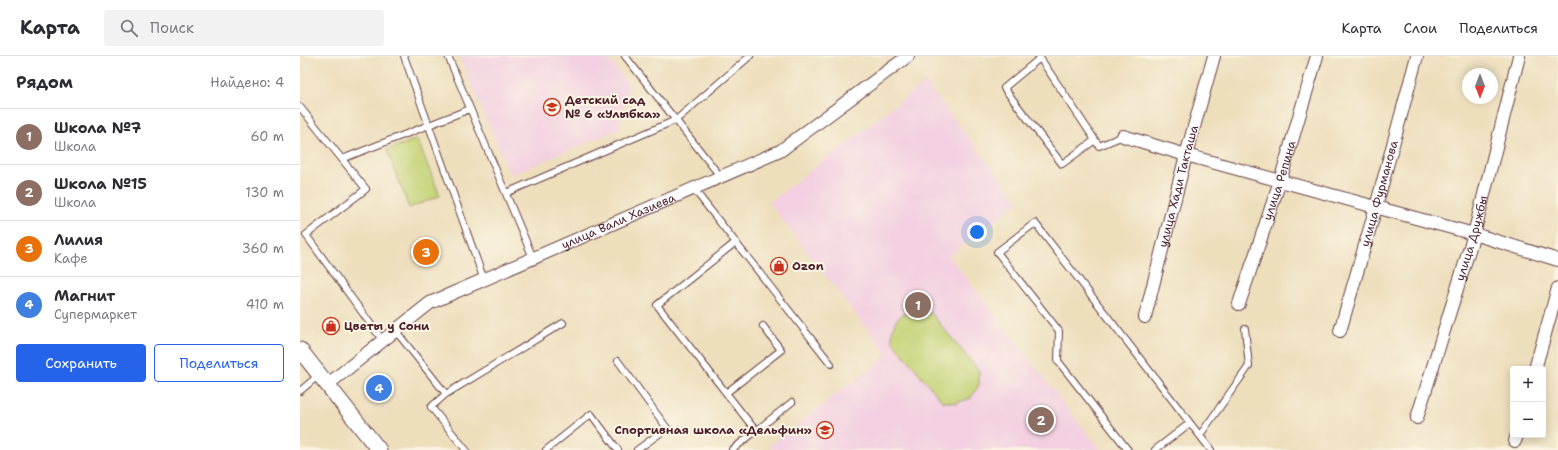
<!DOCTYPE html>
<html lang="ru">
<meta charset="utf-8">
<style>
:root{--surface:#fff;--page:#f2f2f3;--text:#2b2b33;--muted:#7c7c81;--line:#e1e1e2;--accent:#2563eb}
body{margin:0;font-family:"Shantell Sans",sans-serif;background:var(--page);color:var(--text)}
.controls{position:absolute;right:12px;bottom:12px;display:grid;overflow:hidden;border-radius:4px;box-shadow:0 2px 10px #0003}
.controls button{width:36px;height:36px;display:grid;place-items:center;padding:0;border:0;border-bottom:1px solid var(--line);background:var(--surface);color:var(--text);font:20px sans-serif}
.compass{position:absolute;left:1162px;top:12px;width:36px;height:36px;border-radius:50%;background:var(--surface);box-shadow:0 2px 10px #0003;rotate:180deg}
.you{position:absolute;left:677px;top:176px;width:14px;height:14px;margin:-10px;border:3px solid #fff;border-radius:50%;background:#1a73e8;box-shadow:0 0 0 6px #1a73e833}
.badge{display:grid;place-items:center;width:26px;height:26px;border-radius:50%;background:var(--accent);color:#fff;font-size:13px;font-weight:700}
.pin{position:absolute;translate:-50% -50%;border:2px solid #fff;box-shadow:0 1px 4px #0006}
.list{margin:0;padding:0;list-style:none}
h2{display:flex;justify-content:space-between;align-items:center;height:52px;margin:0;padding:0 16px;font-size:17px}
h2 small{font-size:13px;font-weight:400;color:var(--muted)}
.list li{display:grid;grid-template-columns:26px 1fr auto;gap:12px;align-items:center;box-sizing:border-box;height:56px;padding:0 16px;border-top:1px solid var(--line)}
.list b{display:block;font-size:15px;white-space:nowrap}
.list p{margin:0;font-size:13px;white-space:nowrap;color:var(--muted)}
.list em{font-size:13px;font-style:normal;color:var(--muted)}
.actions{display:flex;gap:8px;padding:12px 16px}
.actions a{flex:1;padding:9px 0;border:1px solid var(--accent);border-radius:4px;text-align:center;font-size:14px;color:var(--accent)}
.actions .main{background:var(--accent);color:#fff}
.icon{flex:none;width:22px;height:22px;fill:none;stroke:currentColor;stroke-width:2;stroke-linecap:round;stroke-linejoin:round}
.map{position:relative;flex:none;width:1258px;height:394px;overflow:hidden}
header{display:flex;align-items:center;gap:24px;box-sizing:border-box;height:56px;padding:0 20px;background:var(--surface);border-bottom:1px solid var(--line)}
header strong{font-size:19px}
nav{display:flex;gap:22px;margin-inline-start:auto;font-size:14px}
.search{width:280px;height:36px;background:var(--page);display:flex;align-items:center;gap:10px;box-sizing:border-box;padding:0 14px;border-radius:4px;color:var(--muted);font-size:15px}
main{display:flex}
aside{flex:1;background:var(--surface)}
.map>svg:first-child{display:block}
.built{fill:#f2cfe1}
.green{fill:#c3d173;stroke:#86784f}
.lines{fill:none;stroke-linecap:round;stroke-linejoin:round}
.service-casing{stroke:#623c41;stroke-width:8}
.minor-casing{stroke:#623c41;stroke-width:14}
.tertiary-casing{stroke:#623c41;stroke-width:17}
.service{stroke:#fff;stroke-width:6}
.minor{stroke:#fff;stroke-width:12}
.tertiary{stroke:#fff;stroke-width:15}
.labels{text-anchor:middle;stroke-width:4;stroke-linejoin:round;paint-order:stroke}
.poi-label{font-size:12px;font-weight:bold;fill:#4a1f2b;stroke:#fcf5e5;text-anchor:start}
.street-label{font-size:12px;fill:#4a1f2b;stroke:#fcf5e5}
</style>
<header>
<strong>Карта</strong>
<div class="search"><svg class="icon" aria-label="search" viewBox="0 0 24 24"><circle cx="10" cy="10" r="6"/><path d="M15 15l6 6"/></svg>Поиск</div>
<nav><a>Карта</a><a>Слои</a><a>Поделиться</a></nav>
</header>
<main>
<aside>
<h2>Рядом<small>Найдено: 4</small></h2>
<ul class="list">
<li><span class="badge" style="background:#8d6e63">1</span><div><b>Школа №7</b><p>Школа</p></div><em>60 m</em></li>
<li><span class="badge" style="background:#8d6e63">2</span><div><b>Школа №15</b><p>Школа</p></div><em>130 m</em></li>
<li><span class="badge" style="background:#e8710a">3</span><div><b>Лилия</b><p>Кафе</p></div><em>360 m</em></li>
<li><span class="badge" style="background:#3f7fe0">4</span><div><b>Магнит</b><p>Супермаркет</p></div><em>410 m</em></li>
</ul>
<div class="actions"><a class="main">Сохранить</a><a>Поделиться</a></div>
</aside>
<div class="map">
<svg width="1258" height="394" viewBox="0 0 1258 394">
<rect width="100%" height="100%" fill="#fcf5e5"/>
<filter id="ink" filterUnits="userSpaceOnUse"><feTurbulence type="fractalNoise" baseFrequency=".025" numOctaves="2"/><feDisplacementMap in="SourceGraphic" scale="8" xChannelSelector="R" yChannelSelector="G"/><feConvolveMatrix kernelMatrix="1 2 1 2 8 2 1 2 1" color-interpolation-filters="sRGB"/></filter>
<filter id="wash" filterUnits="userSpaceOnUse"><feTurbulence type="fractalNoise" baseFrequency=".012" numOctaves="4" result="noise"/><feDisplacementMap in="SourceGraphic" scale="16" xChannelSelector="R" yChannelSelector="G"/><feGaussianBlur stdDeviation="0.9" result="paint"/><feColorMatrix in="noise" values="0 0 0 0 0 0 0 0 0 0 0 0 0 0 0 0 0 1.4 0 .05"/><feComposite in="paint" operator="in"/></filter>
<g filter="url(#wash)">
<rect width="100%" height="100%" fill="#eddebc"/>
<!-- built -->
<path class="built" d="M159,0H306L329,29L319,73L210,119Z
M625,26L719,146L649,200L800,394H473L469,390L587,299L469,147Z"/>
<!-- green -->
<path class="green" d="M117,83L140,140L109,152L87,94Z
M616,253H623L630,256L679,315V329L671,342L656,347L642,345L593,286C589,269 599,256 616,253Z"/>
</g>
<g filter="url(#ink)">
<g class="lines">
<!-- service casing -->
<g class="service-casing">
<path id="service" d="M104,0L184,224
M148,0L233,202
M325,0L420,120
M0,51L66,133L6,179L83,285
M795,84L762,108L704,32L740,2L795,84L799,90L823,80
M42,103L170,53
M393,132L531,308
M206,137L376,64L450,0
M95,274L146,338L131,351L166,394
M318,305L367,372L337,394
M0,335L19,319
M426,337L481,294L463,270
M146,338L263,267
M456,375L492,346
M900,379L949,310L945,273
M246,394L291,358L318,394
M432,394L456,375L357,249L436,186
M828,394L758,305L759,275L697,196L735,167L911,394
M855,394L890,367"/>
</g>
<!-- minor casing -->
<g class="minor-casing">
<g id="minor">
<path d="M823,80L886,99L1174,178L1258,204"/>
<path id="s1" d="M939,248L980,125L1017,0"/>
<path id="s2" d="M845,261L886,99L914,0"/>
<path id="s3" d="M1040,275L1076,151L1117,0"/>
<path d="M1235,313L1258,232"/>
<path id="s4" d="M27,329L130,247L480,95L608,0"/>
<path id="s5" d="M1117,362L1174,178L1219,0"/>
<path d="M1215,385L1217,379"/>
</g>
</g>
<!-- tertiary casing -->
<g class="tertiary-casing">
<path id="tertiary" d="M0,294L79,394"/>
</g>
<!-- service -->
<use href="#service" class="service"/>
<!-- minor -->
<use href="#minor" class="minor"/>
<!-- tertiary -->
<use href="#tertiary" class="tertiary"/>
</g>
</g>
<!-- icons -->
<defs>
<g id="school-ring" transform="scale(0.9)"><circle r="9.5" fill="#fcf5e5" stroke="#c8321e" stroke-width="1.5"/><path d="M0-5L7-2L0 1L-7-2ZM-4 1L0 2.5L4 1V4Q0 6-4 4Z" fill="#c8321e"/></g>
<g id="shop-ring" transform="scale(0.9)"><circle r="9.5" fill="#fcf5e5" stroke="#c8321e" stroke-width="1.5"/><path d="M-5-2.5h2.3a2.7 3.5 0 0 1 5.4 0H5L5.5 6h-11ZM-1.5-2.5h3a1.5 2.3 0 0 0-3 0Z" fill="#c8321e"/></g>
</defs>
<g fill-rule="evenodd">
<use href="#school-ring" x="252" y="51"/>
<use href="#shop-ring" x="479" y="210"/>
<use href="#shop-ring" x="31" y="270"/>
<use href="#school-ring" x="525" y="374"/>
</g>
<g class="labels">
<!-- poi labels -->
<g class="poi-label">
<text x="265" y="48">Детский сад<tspan x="265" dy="14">№ 6 «Улыбка»</tspan></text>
<text x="492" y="214">Ozon</text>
<text x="44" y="274">Цветы у Сони</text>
<text x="512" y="378" text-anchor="end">Спортивная школа «Дельфин»</text>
</g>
<!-- street labels -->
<g class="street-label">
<text dy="4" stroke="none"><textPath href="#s1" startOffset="130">улица Репина</textPath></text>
<text dy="4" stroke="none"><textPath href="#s2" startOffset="135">улица Хади Такташа</textPath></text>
<text dy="4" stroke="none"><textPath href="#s3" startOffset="143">улица Фурманова</textPath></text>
<text dy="4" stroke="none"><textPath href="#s4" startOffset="337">улица Вали Хазиева</textPath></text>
<text dy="4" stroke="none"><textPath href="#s5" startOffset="188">улица Дружбы</textPath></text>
</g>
</g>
</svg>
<div class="controls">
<button>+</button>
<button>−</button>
</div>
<svg class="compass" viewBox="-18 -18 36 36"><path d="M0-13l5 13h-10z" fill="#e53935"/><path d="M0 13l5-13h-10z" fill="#7c7c81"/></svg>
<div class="you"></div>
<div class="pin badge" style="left:618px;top:249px;background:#8d6e63">1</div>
<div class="pin badge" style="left:741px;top:364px;background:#8d6e63">2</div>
<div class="pin badge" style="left:126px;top:196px;background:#e8710a">3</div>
<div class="pin badge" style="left:79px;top:332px;background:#3f7fe0">4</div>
</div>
</main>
